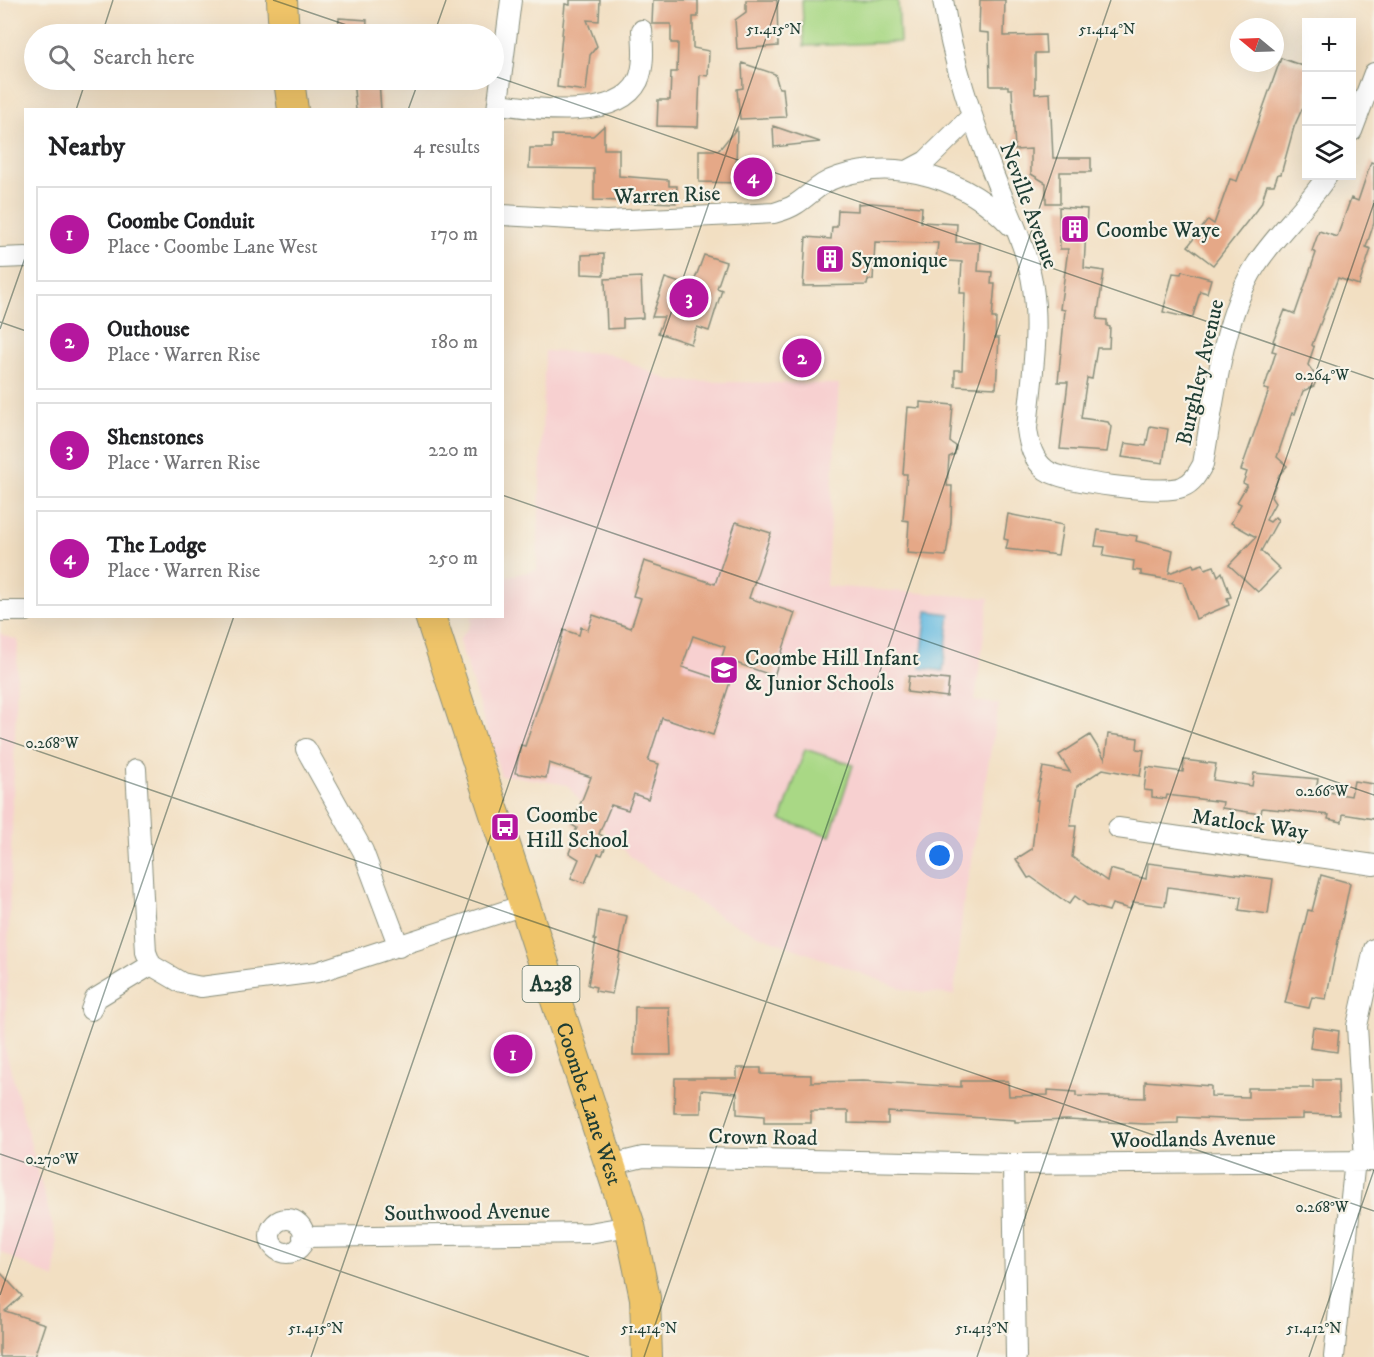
<!DOCTYPE html>
<meta charset="utf-8">
<style>
:root{--surface:#fff;--page:#f6f6f6;--text:#202124;--muted:#757577;--line:#e0e0e0;--accent:#b5179e}
body{margin:0;font-family:"IM FELL DW Pica",serif;background:var(--page);color:var(--text)}
.controls{position:absolute;right:18px;top:18px;display:grid;overflow:hidden;border-radius:0px;box-shadow:0 6px 24px #0002}
.controls button{width:54px;height:54px;display:grid;place-items:center;padding:0;border:0;border-bottom:2px solid var(--line);background:var(--surface);color:var(--text);font:30px sans-serif}
.compass{position:absolute;left:1230px;top:18px;width:54px;height:54px;border-radius:50%;background:var(--surface);box-shadow:0 6px 24px #0002;rotate:289deg}
.you{position:absolute;left:940px;top:856px;width:21px;height:21px;margin:-15px;border:4px solid #fff;border-radius:50%;background:#1a73e8;box-shadow:0 0 0 9px #1a73e833}
.badge{display:grid;place-items:center;width:39px;height:39px;border-radius:50%;background:var(--accent);color:#fff;font-size:20px;font-weight:700}
.pin{position:absolute;translate:-50% -50%;border:3px solid #fff;box-shadow:0 2px 6px #0006}
.list{margin:0;padding:0;list-style:none}
h2{display:flex;justify-content:space-between;align-items:center;height:78px;margin:0;padding:0 24px;font-size:26px}
h2 small{font-size:20px;font-weight:400;color:var(--muted)}
.list li{display:grid;grid-template-columns:39px 1fr auto;gap:18px;align-items:center;box-sizing:border-box;height:96px;margin:0 12px 12px;padding:0 12px;border:2px solid var(--line);border-radius:0px}
.list b{display:block;font-size:22px;white-space:nowrap}
.list p{margin:0;font-size:20px;white-space:nowrap;color:var(--muted)}
.list em{font-size:20px;font-style:normal;color:var(--muted)}
.icon{flex:none;width:33px;height:33px;fill:none;stroke:currentColor;stroke-width:2;stroke-linecap:round;stroke-linejoin:round}
.map{position:relative;flex:none;width:1374px;height:1357px;overflow:hidden}
.search{position:absolute;background:var(--surface);box-shadow:0 6px 24px #0002;left:24px;top:24px;width:480px;height:66px;display:flex;align-items:center;gap:15px;box-sizing:border-box;padding:0 21px;border-radius:33px;color:var(--muted);font-size:22px}
.panel{position:absolute;background:var(--surface);box-shadow:0 6px 24px #0002;left:24px;top:108px;width:480px;height:510px;border-radius:0px}
.map>svg:first-child{display:block}
.built{fill:#f7d0d0}
.green{fill:#a9d885;stroke:#648a5c;stroke-width:1.5}
.water{fill:#64b9e0;stroke:#427b8a;stroke-width:1.5}
.building{fill:#e5a887;fill-rule:evenodd}
.lines{fill:none;stroke-linecap:round;stroke-linejoin:round}
.minor-casing{stroke:#888e7b;stroke-width:22}
.primary-casing{stroke:#888e7b;stroke-width:32}
.minor{stroke:#fff;stroke-width:20}
.primary{stroke:#efc469;stroke-width:30}
.ticks{fill:none;stroke:#1f3d34;stroke-width:1.5;stroke-opacity:0.45}
.labels{text-anchor:middle;stroke-width:4.5;stroke-linejoin:round;paint-order:stroke}
.shield{fill:#f7f3e8;stroke:#60746a;stroke-width:1.5}
.shield-label{font-size:21px;font-weight:bold;fill:#1f3d34}
.street-label{font-size:22px;fill:#1f3d34;stroke:#f7f3e8}
.poi-label{font-size:22px;fill:#1f3d34;stroke:#f7f3e8;text-anchor:start}
.ticks-label{font-size:15px;text-anchor:middle;fill:#1f3d34;stroke:#f7f3e8;stroke-width:4.5;stroke-linejoin:round;paint-order:stroke}
</style>
<div class="map">
<svg width="1374" height="1357" viewBox="0 0 1374 1357">
<rect width="100%" height="100%" fill="#f7f3e8"/>
<filter id="ink" filterUnits="userSpaceOnUse"><feTurbulence type="fractalNoise" baseFrequency=".0167" numOctaves="2"/><feDisplacementMap in="SourceGraphic" scale="12" xChannelSelector="R" yChannelSelector="G"/><feConvolveMatrix kernelMatrix="1 2 1 2 8 2 1 2 1" color-interpolation-filters="sRGB"/></filter>
<filter id="wash" filterUnits="userSpaceOnUse"><feTurbulence type="fractalNoise" baseFrequency=".008" numOctaves="4" result="noise"/><feDisplacementMap in="SourceGraphic" scale="24" xChannelSelector="R" yChannelSelector="G"/><feGaussianBlur stdDeviation="1.35" result="paint"/><feColorMatrix in="noise" values="0 0 0 0 0 0 0 0 0 0 0 0 0 0 0 0 0 1.4 0 .05"/><feComposite in="paint" operator="in"/></filter>
<g filter="url(#wash)">
<rect width="100%" height="100%" fill="#f2dfc2"/>
<!-- built -->
<path class="built" d="M545,351L608,353L671,381L839,384L826,586L989,598L975,701L999,704L963,906L954,995L906,990L758,935L722,918L639,864L607,834L567,785L514,776H501L459,640L472,623L470,617L502,616L503,577L537,570Z
M0,631L2,635L18,640L5,1048L57,1242L55,1279L0,1252Z"/>
<!-- green -->
<path class="green" d="M802,0H898L900,42L804,46Z
M805,749L853,765L830,836L781,820Z"/>
<!-- water -->
<path class="water" d="M927,611L950,614L943,671L920,668Z"/>
<g id="blocks">
<!-- building -->
<path class="building" d="M570,0H600L599,21L587,20L597,46L590,55L586,91L557,87L565,4L570,5Z
M653,0H698V17H693V48L709,51L708,76L700,75L698,127L657,126L658,100H670L671,72H677L678,43H671V24H652Z
M746,0H777L778,46L737,49L735,20L746,12Z
M980,0H1005L1004,36L1045,35L1046,53H1035V94L1050,93L1053,158H1091V172H1060V203H1046V183L1031,174V149L1015,150L1012,89H1008V86H990L989,33L979,32Z
M339,18L367,20L366,34H338Z
M1281,58L1306,67V111L1302,109L1294,127L1281,174H1278L1274,185H1267L1261,204L1213,265L1188,246L1208,220L1214,224L1230,179L1237,181Z
M742,63L775,74L779,88H783L786,117L740,119L737,89L743,88Z
M353,80H379L381,110H356Z
M604,126V149H619V176L669,180V186H677L676,203L594,200V169L529,168L530,148H552V135L593,136Z
M773,126L820,142L774,147Z
M737,128L736,165H764L765,190L741,189V183L699,182V150H719Z
M1371,162L1374,163V223L1366,247L1371,249L1359,285L1338,278L1312,345L1314,347L1308,365L1317,378L1314,386L1303,391L1295,414L1292,413L1277,457L1287,466L1279,475L1271,497L1275,503L1266,520L1270,522L1275,517L1278,520L1261,551L1280,569L1258,592L1229,565L1256,537L1231,523L1241,504L1237,502L1247,485L1243,483L1247,472L1241,470L1269,390L1264,389L1276,352L1272,351L1275,342L1273,341L1285,310L1295,314L1316,253L1312,251L1319,231L1337,237L1351,198L1358,201Z
M871,203L922,207L921,222L957,224L956,242L980,243L978,271L992,272L991,284H995L992,318H996L995,338H999L996,388L955,386V370H962L965,293H960L962,262L936,260L938,243L875,242L873,280H868L867,285L803,286L806,237L831,239L832,227H837L838,210L858,211V204Z
M1059,207L1087,209L1084,268L1104,271L1097,319L1107,320V326L1110,327L1109,348H1097L1092,379L1087,378L1081,418L1108,422L1111,427L1107,452L1060,449L1068,382H1058L1065,310L1060,309L1068,249H1060Z
M604,254V275L582,274V255Z
M704,255L726,262L717,288L722,290L709,331L697,327L691,344L658,333L664,317H652L665,278L692,287Z
M1182,271L1211,279L1207,293L1200,291L1193,316L1190,318L1163,312L1173,273L1181,274Z
M641,277L643,318L623,319V328L607,329L605,279Z
M920,402L953,405L950,442L956,446L955,454L949,457L947,486H952L951,522L946,556L907,553L909,521L903,520L907,474H903L908,407L920,408Z
M1150,426L1168,429L1163,463L1122,457L1125,443L1146,446Z
M1008,514L1063,525L1058,555L1006,549L1008,540L1004,539Z
M736,522L771,533L749,598L795,613L774,676L736,663L713,735L662,718L648,761L659,764L648,799L634,794L628,810L611,805L599,834L609,839L602,855L598,854L585,883L571,878L579,859L569,853L574,840L571,839L577,828L572,825L591,777L549,763L546,778L515,773L521,745L525,746L564,630L579,635L581,627L588,630L593,615L631,628L641,598L633,596L644,561L715,584ZM693,636L725,647L715,678L682,667Z
M1098,530L1137,536L1136,541L1173,550L1169,573L1193,564L1194,567L1203,564L1205,569L1214,566L1218,576L1222,572L1231,597L1227,598L1229,605L1196,619L1183,582L1141,575V571L1133,570L1134,561L1103,556L1105,547L1095,546Z
M909,676L949,680L947,697L907,692Z
M1108,734L1138,738L1137,749L1144,750L1140,776L1103,769L1077,786L1070,826H1076L1072,857L1107,881L1110,869L1146,879L1148,863L1273,879L1268,914L1239,910L1241,897L1168,887L1165,906L1133,902L1130,909L1112,904L1109,911L1087,905L1075,896L1069,904L1031,877L1028,878L1016,859L1032,849L1038,800H1036L1043,767L1070,772L1059,755L1090,735L1105,759Z
M1184,760L1216,764L1213,780L1252,786L1254,773L1318,779L1316,790L1351,796L1354,781L1374,784V819L1343,814L1342,822L1328,819L1329,815L1262,808L1261,814L1222,808L1223,802L1167,795L1166,799L1152,797V791L1144,790L1147,767L1183,772Z
M1321,875L1350,883L1326,999L1312,997L1309,1008L1285,1003L1308,910L1312,911Z
M598,910L627,916L612,994L595,991L596,987L588,985L596,940H594Z
M635,1007H669L671,1055H634Z
M1313,1027L1339,1031L1337,1052L1310,1048Z
M737,1068H761V1074L811,1075V1082L863,1081L961,1087V1081H1008L1009,1096L1048,1095V1090L1076,1092V1096L1145,1098V1081L1211,1086V1096L1248,1097V1088H1313V1080H1338L1339,1115L1303,1114V1119L1243,1120L1178,1117V1123L1145,1124L1067,1120L1015,1122V1120L888,1112V1124L848,1123V1111H811V1123H764V1116L737,1114V1093L701,1090V1113H674L675,1078H737Z
M0,1272L22,1296L5,1311L45,1324L34,1357H0Z"/>
</g>
</g>
<g filter="url(#ink)">
<use href="#blocks" fill-opacity="0" stroke="#888e7b" stroke-width="1.5"/>
<g class="lines">
<!-- minor casing -->
<g class="minor-casing">
<path id="minor" d="M943,0C952,60 972,119 994,176C1008,212 1028,249 1033,288C1040,333 1031,384 1027,429C1029,445 1033,460 1046,470C1063,482 1162,495 1182,487C1193,483 1198,473 1203,464C1214,403 1222,317 1256,265C1277,233 1306,208 1327,176
M499,104C535,109 618,121 638,81C645,66 643,45 642,30
M497,110L511,0
M1352,131L1374,73
M909,170L926,161L972,116
M502,215L607,221L774,213C781,211 790,208 796,204C810,195 821,182 838,177C900,157 968,180 1011,226
M0,258L26,257
M0,611H26
M306,749L363,851L399,947
M136,769L146,952L151,965L182,983L201,987L254,980L317,972L524,905
M1118,828L1374,865
M91,1010L95,999L151,965
M1365,1160L1357,1026L1374,949
M1013,1164L1016,1357
M610,1165L643,1157L1013,1164L1374,1161
M270 1236a17 17 0 1 1 34 0a17 17 0 1 1-34 0Z
M303,1237L589,1233L630,1226
M1334,1357L1355,1160"/>
</g>
<!-- primary casing -->
<g class="primary-casing">
<g id="primary">
<path d="M282,0L284,34"/>
<path d="M289,80L293,110"/>
<path id="s1" d="M430,616L630,1226L645,1298L647,1357"/>
</g>
</g>
<!-- minor -->
<use href="#minor" class="minor"/>
<!-- primary -->
<use href="#primary" class="primary"/>
</g>
</g>
<!-- ticks -->
<path class="ticks" d="M273,0L373,34M102,34L113,0M434,34L446,0M494,76L1374,379M76,110L86,80M408,110L419,80M0,322L26,331M0,329L26,255M502,495L1374,795M0,738L1374,1211M0,1154L589,1357M0,1295L234,616M311,1357L779,0M644,1357L1111,0M977,1357L1374,203M1309,1357L1374,1170"/>
<!-- icons -->
<defs>
<g id="building-square" transform="scale(1.5)"><rect x="-9" y="-9" width="18" height="18" rx="4" fill="#b5179e" stroke="#f7f3e8"/><path d="M-4-6H4V6H1V3H-1V6H-4ZM-2.5-4.3h1.7v1.8h-1.7ZM.8-4.3h1.7v1.8H.8ZM-2.5-1h1.7V.8h-1.7ZM.8-1h1.7V.8H.8Z" fill="#fff"/></g>
<g id="school-square" transform="scale(1.5)"><rect x="-9" y="-9" width="18" height="18" rx="4" fill="#b5179e" stroke="#f7f3e8"/><path d="M0-5L7-2L0 1L-7-2ZM-4 1L0 2.5L4 1V4Q0 6-4 4Z" fill="#fff"/></g>
<g id="bus-square" transform="scale(1.5)"><rect x="-9" y="-9" width="18" height="18" rx="4" fill="#b5179e" stroke="#f7f3e8"/><path d="M-5-6H5V4H4V6H2V4H-2V6H-4V4H-5ZM-3.5-4V0h7V-4ZM-3.5 1.2v1.5H-2V1.2ZM2 1.2v1.5H3.5V1.2Z" fill="#fff"/></g>
</defs>
<g fill-rule="evenodd">
<use href="#building-square" x="1075" y="229"/>
<use href="#building-square" x="830" y="259"/>
<use href="#school-square" x="724" y="670"/>
<use href="#bus-square" x="505" y="827"/>
</g>
<g class="labels">
<!-- shield labels -->
<rect class="shield" x="522.5" y="966" width="57" height="36" rx="4.5"/>
<g class="shield-label">
<text x="551" y="991">A238</text>
</g>
<!-- street labels -->
<g class="street-label">
<text transform="translate(667 194) rotate(-2)" y="8">Warren Rise</text>
<text transform="translate(1030 205) rotate(70)" y="8">Neville Avenue</text>
<text transform="translate(1199 372) rotate(-77)" y="8">Burghley Avenue</text>
<text transform="translate(1250 823) rotate(8)" y="8">Matlock Way</text>
<text dy="8" stroke="none"><textPath href="#s1" startOffset="513">Coombe Lane West</textPath></text>
<text transform="translate(763 1136) rotate(1)" y="8">Crown Road</text>
<text transform="translate(1193 1138) rotate(-1)" y="8">Woodlands Avenue</text>
<text transform="translate(467 1211) rotate(-1)" y="8">Southwood Avenue</text>
</g>
<!-- poi labels -->
<g class="poi-label">
<text x="1096" y="237">Coombe Waye</text>
<text x="851" y="267">Symonique</text>
<text x="745" y="665">Coombe Hill Infant<tspan x="745" dy="25">&amp; Junior Schools</tspan></text>
<text x="526" y="822">Coombe<tspan x="526" dy="25">Hill School</tspan></text>
</g>
</g>
<g class="ticks-label">
<text x="774" y="34">51.415°N</text>
<text x="1107" y="34">51.414°N</text>
<text x="1322" y="380">0.264°W</text>
<text x="52" y="748">0.268°W</text>
<text x="1322" y="796">0.266°W</text>
<text x="52" y="1164">0.270°W</text>
<text x="1322" y="1212">0.268°W</text>
<text x="316" y="1333">51.415°N</text>
<text x="649" y="1333">51.414°N</text>
<text x="982" y="1333">51.413°N</text>
<text x="1314" y="1333">51.412°N</text>
</g>
</svg>
<div class="controls">
<button>+</button>
<button>−</button>
<button><svg class="icon" aria-label="layers" viewBox="0 0 24 24"><path d="M12 4l9 5-9 5-9-5zM3 14l9 5 9-5"/></svg></button>
</div>
<svg class="compass" viewBox="-18 -18 36 36"><path d="M0-13l5 13h-10z" fill="#e53935"/><path d="M0 13l5-13h-10z" fill="#757577"/></svg>
<div class="you"></div>
<div class="pin badge" style="left:513px;top:1054px">1</div>
<div class="pin badge" style="left:802px;top:358px">2</div>
<div class="pin badge" style="left:689px;top:298px">3</div>
<div class="pin badge" style="left:753px;top:177px">4</div>
<div class="search"><svg class="icon" aria-label="search" viewBox="0 0 24 24"><circle cx="10" cy="10" r="6"/><path d="M15 15l6 6"/></svg>Search here</div>
<section class="panel">
<h2>Nearby<small>4 results</small></h2>
<ul class="list">
<li><span class="badge">1</span><div><b>Coombe Conduit</b><p>Place · Coombe Lane West</p></div><em>170 m</em></li>
<li><span class="badge">2</span><div><b>Outhouse</b><p>Place · Warren Rise</p></div><em>180 m</em></li>
<li><span class="badge">3</span><div><b>Shenstones</b><p>Place · Warren Rise</p></div><em>220 m</em></li>
<li><span class="badge">4</span><div><b>The Lodge</b><p>Place · Warren Rise</p></div><em>250 m</em></li>
</ul>
</section>
</div>
